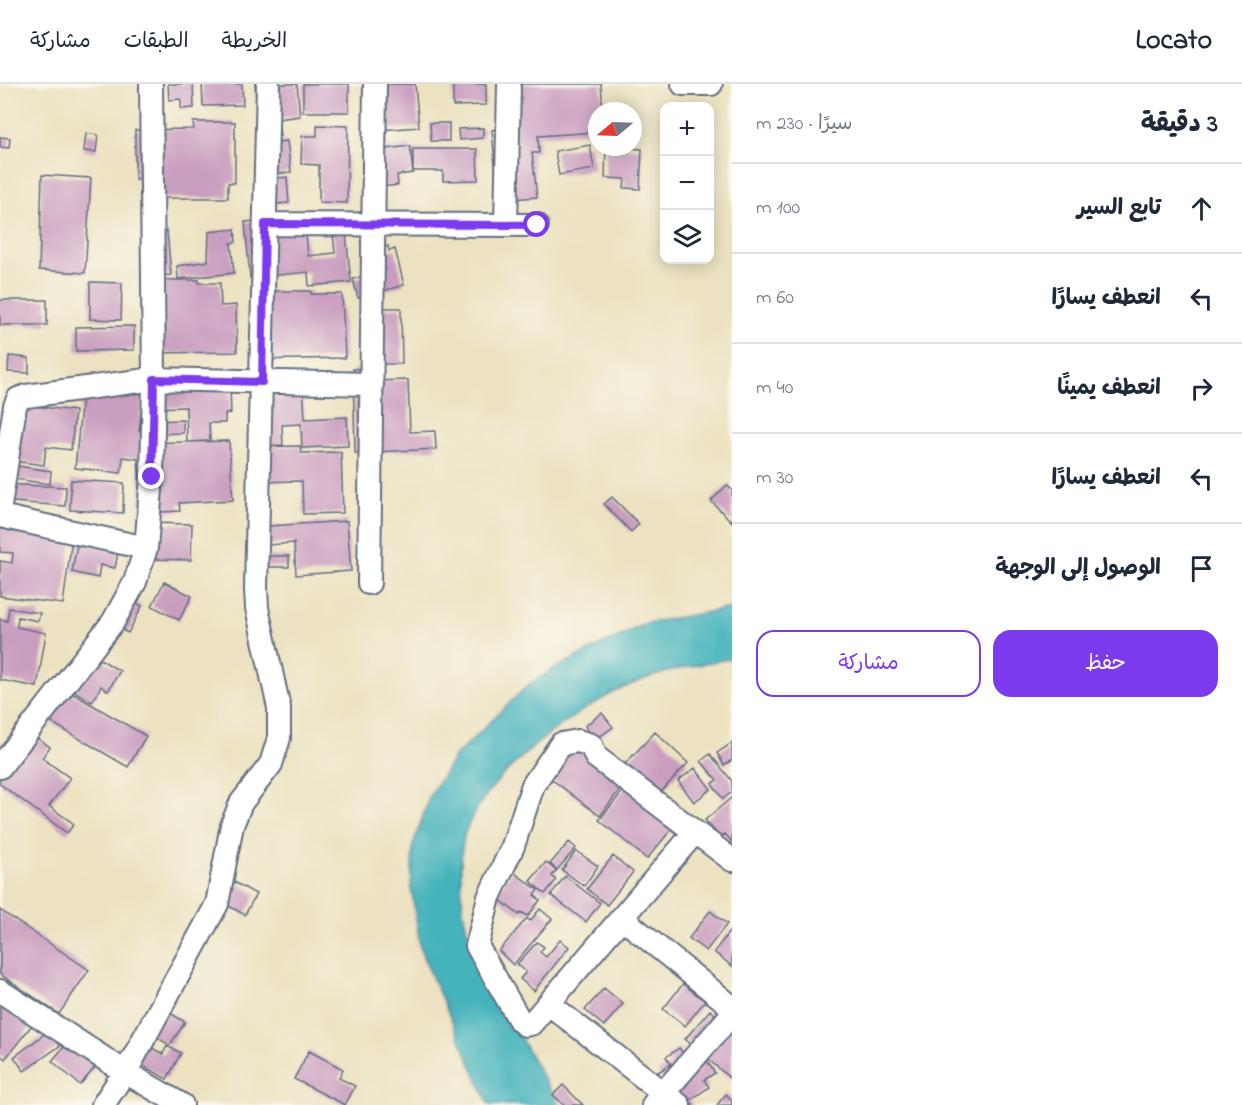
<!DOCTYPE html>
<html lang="ar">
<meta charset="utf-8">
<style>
:root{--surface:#fff;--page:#f6f6f7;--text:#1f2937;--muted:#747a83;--line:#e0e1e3;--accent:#7c3aed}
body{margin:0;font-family:"Indie Flower","Playpen Sans Arabic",sans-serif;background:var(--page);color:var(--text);direction:rtl}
.controls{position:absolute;right:18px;top:18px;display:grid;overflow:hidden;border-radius:12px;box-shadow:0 3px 15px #0003}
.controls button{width:54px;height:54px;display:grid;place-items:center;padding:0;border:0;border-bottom:2px solid var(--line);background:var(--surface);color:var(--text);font:30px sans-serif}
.compass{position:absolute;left:588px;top:18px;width:54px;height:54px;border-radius:50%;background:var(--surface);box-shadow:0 3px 15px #0003;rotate:251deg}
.stop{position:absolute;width:18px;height:18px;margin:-14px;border:4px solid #7c3aed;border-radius:50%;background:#fff}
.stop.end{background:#7c3aed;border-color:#fff;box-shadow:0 2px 6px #0008}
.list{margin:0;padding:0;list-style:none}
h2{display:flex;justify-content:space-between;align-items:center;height:78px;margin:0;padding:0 24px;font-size:26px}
h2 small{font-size:20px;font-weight:400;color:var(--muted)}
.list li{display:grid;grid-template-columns:39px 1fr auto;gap:18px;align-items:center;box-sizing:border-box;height:90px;padding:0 24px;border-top:2px solid var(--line)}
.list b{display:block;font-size:22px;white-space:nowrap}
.list em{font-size:20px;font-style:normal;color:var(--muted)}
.actions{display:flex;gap:12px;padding:18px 24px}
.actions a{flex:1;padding:14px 0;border:2px solid var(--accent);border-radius:18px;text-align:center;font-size:21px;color:var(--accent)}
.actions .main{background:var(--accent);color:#fff}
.icon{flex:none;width:33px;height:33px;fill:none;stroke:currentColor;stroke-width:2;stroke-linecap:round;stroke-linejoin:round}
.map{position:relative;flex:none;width:732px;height:1021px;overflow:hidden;direction:ltr}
header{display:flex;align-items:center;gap:36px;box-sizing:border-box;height:84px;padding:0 30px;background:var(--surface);border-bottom:2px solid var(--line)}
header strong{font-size:28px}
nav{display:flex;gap:33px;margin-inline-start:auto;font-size:21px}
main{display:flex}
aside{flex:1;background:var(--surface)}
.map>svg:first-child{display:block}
.water{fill:#44b3bc;stroke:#30718d;stroke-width:1.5}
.building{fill:#c99dbf}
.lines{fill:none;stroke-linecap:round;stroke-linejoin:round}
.minor-casing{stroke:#646e81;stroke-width:26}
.minor{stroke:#fff;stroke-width:22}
.route{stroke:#7c3aed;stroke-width:8}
</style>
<header>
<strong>Locato</strong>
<nav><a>الخريطة</a><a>الطبقات</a><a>مشاركة</a></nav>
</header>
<main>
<aside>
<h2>3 دقيقة<small>سيرًا · 230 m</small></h2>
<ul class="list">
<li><svg class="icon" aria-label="ahead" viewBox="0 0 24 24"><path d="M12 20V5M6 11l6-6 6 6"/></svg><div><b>تابع السير</b></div><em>100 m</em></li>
<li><svg class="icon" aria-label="left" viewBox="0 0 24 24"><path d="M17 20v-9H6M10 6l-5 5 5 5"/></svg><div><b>انعطف يسارًا</b></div><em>60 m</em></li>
<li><svg class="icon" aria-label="right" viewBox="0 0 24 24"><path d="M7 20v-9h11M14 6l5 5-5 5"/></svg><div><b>انعطف يمينًا</b></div><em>40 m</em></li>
<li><svg class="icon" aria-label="left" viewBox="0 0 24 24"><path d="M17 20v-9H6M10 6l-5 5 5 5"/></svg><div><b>انعطف يسارًا</b></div><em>30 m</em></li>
<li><svg class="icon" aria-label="arrive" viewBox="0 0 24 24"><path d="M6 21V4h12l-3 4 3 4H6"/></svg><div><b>الوصول إلى الوجهة</b></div></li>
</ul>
<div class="actions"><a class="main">حفظ</a><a>مشاركة</a></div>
</aside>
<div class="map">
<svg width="732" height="1021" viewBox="0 0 732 1021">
<rect width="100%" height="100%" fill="#fbf7ec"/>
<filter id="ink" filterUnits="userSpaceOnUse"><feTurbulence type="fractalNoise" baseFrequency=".0167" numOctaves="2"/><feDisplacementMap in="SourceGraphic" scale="12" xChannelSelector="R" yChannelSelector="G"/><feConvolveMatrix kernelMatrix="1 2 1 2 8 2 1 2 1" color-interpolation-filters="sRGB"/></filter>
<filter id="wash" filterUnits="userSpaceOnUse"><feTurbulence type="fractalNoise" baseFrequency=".008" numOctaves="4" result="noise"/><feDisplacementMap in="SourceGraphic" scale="24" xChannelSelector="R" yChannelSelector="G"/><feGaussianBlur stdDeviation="1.35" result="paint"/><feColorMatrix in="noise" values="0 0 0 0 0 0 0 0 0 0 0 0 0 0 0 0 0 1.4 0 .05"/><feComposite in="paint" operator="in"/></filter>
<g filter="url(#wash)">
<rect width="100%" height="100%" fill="#ece2c1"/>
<!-- water -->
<path class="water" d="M732,524V574C699,581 666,586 635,599C578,622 486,689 465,749C459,768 461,811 464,831C470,871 494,908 514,942C529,969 543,995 559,1021H489L421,868L411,803L413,761L430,711L454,673L529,600L557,583L646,539Z"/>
<g id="blocks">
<!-- building -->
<path class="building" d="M168,0H193L194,24L181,25V15L169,16Z
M202,0H242L243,21L203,22Z
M255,0H297L300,32L278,35L280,52L261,54Z
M303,0H349V28H303Z
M370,0H415L419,43L367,47Z
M453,0H486V21L453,22Z
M514,0H601L603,27H597V48L538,52L539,69H532L537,113L498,116L492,46L503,45Z
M193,38H235V99H228V114H140V95H135V46L194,45Z
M430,39H449V57H431Z
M317,41L348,42L347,119L319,118V81L301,80L302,52H317Z
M483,44V54L459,56L458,45Z
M86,49L98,51L96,68L84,67Z
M0,53L10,54L9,64L0,63Z
M287,57L291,88L262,92L259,60Z
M590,61L594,85L559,91L555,67Z
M410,62L413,89L397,91L398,101L375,104L370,67Z
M606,63L642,65L640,105L624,104L625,95L605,94Z
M413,65H477L478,96L443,97V87H413Z
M42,91L91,94L85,189L39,186Z
M287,93L289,119L263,121L261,96Z
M304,132L308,172L335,169L332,142L345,141L351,198L309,202L308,188L250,194L245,138Z
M235,145L236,158L231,159L234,189L178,195L177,182L208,177L209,148Z
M167,147L171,191L154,192L150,148Z
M388,162L389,167L395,165L404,201L358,214L353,195L370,190L375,166Z
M149,196H199V199H220L221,222L236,221L237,268L150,269Z
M90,198L122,199L121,236L90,235Z
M254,207H311V210H342L345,274L255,276Z
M0,216H47V241H0Z
M361,224H401L402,280H362Z
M134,242V266L76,267V243Z
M9,272L29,274V289L8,288Z
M372,284V297L408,296L410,348L435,347L436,365L355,369L353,285Z
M148,293L230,305L231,329L225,330V339H209L210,357L187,358L186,323L150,324Z
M253,297L303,299L305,335L347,333L348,362L302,364L301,340L282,341L283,361L256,362Z
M83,303L143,310L139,346H142L141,359L229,357L233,416L179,419L180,427L142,429L138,375L123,373L121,389L75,384Z
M17,320L75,327L71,366L46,363L44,381L13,377Z
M183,336V349L151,350V337Z
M300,362L301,369L341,368L343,429L303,430L302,397L251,398L250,363Z
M10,381L51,387L50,400L0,393Z
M71,396L124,399L123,429L70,426Z
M0,400L66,403L65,422L0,417Z
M727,401L732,406V438L711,417Z
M612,413L639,440L631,448L604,420Z
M347,437L351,487L296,491L294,459L255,462V449L269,448V442Z
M147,439L192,440L191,476L147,475Z
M0,444L72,454L63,520L0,512V477L12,479L13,469L0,468Z
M79,450L120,459L115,484L100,481L98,494L72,488Z
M257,472H289V483H257Z
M164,498L192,512L179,536L152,522Z
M121,511L142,522L128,549L107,538Z
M9,524L40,529L38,537L18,533L17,543L46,549L37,603L0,596V535L7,537Z
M85,566L120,587L108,607L101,602L92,618L74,607L83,593Z
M60,602L146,652L128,683L42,633Z
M602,629L613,643L595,656L585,642Z
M27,647L50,663L42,674L70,694L49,722L74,740L67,749L0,700V671Z
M655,648L688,679L657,712L624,681Z
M732,659V676L724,681L717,669Z
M576,661L625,699L600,732L550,694Z
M710,670L732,697V708L723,715L712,700L717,696L701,677Z
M695,684L711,705L694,718L678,697Z
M627,702L675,741L647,775L599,736Z
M732,713V758L725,750L720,753L705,736Z
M569,758L576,764L557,786L550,780Z
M576,767L598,782L584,802L562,786Z
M613,772L633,788L607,821L587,805Z
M546,778L556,787L552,792L556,796L545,810L530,797Z
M512,787L538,806L534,811L540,816L528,832L521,828L519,831L495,812Z
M565,792L600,819L586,838L551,811Z
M227,794L256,810L245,831L216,815Z
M540,825L552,835L513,881L499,867L527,834L530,837Z
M0,826L89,886L59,930L0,890Z
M710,827L727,840L706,867L689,854Z
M732,844V882L714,868Z
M560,856L569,863L534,907L520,895L526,888L517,880L537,858L544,863L540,868L546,873Z
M683,900L705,917L685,942L663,925Z
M604,904L623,920L604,942L585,926Z
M7,912L36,936L5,975L0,971V920Z
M152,918L185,938L170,961L137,942Z
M710,926L732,945V996L685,955Z
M50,946L61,961L24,987L14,973Z
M73,952L101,976L80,1001L52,977Z
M132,953L163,970L167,962L181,969L167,995L123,971Z
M679,964L691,981L704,973L715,989L704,996L709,1003L689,1017L694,1021H680L658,988L671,980L666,973Z
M309,967L343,985L339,994L355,1002L345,1021L294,995Z
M563,1001L583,1021H564L553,1011Z
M726,1010L732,1016V1021H717Z"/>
</g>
</g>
<g filter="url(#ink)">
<use href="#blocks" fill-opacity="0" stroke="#646e81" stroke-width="1.5"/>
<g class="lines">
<!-- minor casing -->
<g class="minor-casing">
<path id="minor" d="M683,0H711
M265,140L537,141
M506,141L509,0
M0,422L15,322L18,315L26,312L154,295L372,300
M0,432L146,464
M369,499L375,0
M0,683L113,538L135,498L146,464L152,393L154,295L151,0
M695,748L531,940L525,941L520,937L477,862L489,813L513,762L533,701L561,660L578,657L591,661L596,673L732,776
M622,834L732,923
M0,907L125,988L182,1021
M549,920L679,1021
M103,1021L130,980L217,820L232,741L241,719L271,680L279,654V624L257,524L256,505L268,0
M653,1021L732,930"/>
</g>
<!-- minor -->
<use href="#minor" class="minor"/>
</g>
</g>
<g class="lines" filter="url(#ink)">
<!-- route -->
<path class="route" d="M152,393L154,295L262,298L265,140L537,141"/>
</g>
</svg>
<div class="controls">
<button>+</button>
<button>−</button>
<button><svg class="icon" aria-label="layers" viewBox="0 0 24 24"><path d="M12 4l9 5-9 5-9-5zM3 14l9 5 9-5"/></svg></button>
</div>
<svg class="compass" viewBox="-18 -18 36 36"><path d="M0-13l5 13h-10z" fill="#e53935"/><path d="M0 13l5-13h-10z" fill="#747a83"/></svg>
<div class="stop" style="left:537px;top:141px"></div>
<div class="stop end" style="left:152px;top:393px"></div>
</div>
</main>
